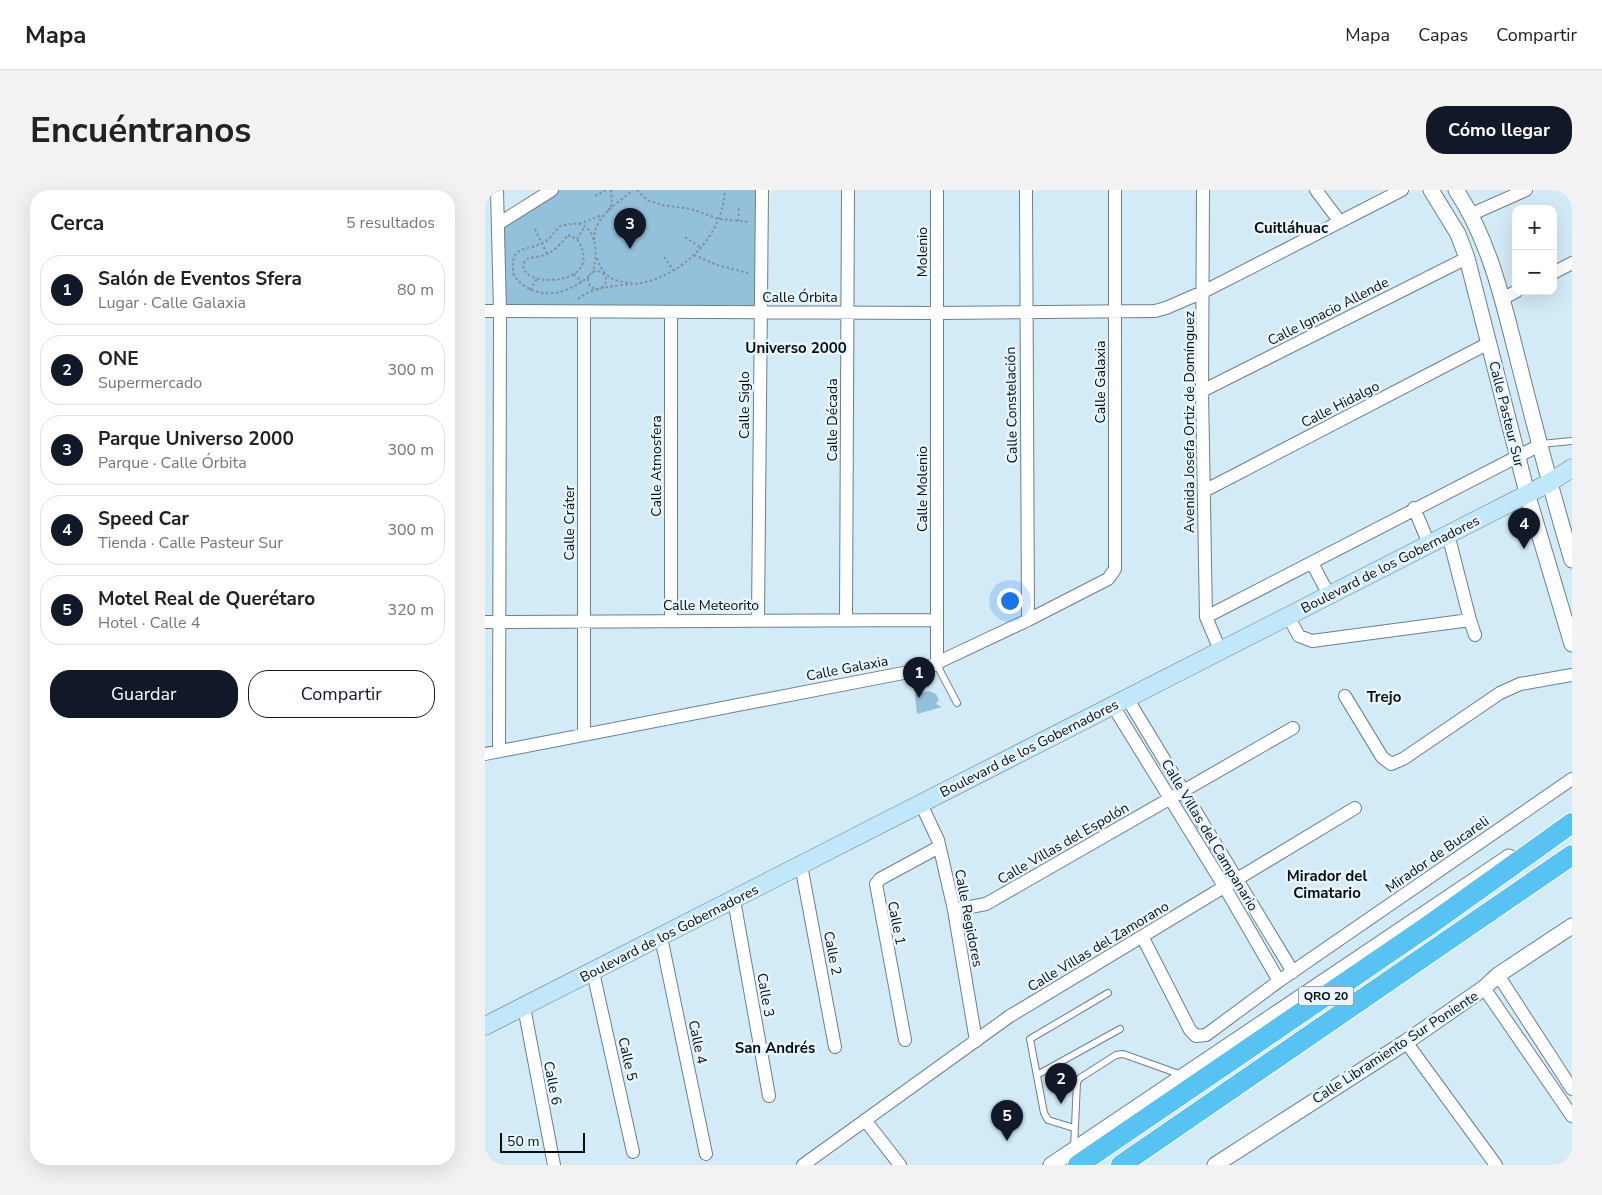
<!DOCTYPE html>
<html lang="es">
<meta charset="utf-8">
<style>
:root{--surface:#fff;--page:#f2f2f2;--text:#222;--muted:#767676;--line:#e0e0e0;--accent:#111827}
body{margin:0;font-family:"Nunito Sans",sans-serif;background:var(--page);color:var(--text)}
.controls{position:absolute;right:15px;top:15px;display:grid;overflow:hidden;border-radius:10px;box-shadow:0 5px 20px #0002}
.controls button{width:45px;height:45px;display:grid;place-items:center;padding:0;border:0;border-bottom:1px solid var(--line);background:var(--surface);color:var(--text);font:25px sans-serif}
.scale{position:absolute;left:15px;bottom:12px;width:85px;box-sizing:border-box;padding-left:5px;border:2px solid #060d12;border-top:0;font-size:14px;line-height:18px;white-space:nowrap;color:#060d12;-webkit-text-stroke:4px #e8f5fd;paint-order:stroke}
.you{position:absolute;left:524px;top:410px;width:18px;height:18px;margin:-12px;border:4px solid #fff;border-radius:50%;background:#1a73e8;box-shadow:0 0 0 8px #1a73e833}
.badge{display:grid;place-items:center;width:32px;height:32px;border-radius:50%;background:var(--accent);color:#fff;font-size:16px;font-weight:700}
.pin{position:absolute;translate:-50% -41px;filter:drop-shadow(0 1px 2px #0008)}
.pin::after{content:'';position:absolute;top:26px;width:18px;height:15px;background:inherit;clip-path:polygon(0 0,100% 0,50% 100%)}
.list{margin:0;padding:0;list-style:none}
h2{display:flex;justify-content:space-between;align-items:center;height:65px;margin:0;padding:0 20px;font-size:21px}
h2 small{font-size:16px;font-weight:400;color:var(--muted)}
.list li{display:grid;grid-template-columns:32px 1fr auto;gap:15px;align-items:center;box-sizing:border-box;height:70px;margin:0 10px 10px;padding:0 10px;border:1px solid var(--line);border-radius:20px}
.list b{display:block;font-size:19px;white-space:nowrap}
.list p{margin:0;font-size:16px;white-space:nowrap;color:var(--muted)}
.list em{font-size:16px;font-style:normal;color:var(--muted)}
.actions{display:flex;gap:10px;padding:15px 20px}
.actions a{flex:1;padding:11px 0;border:1px solid var(--accent);border-radius:20px;text-align:center;font-size:18px;color:var(--accent)}
.actions .main{background:var(--accent);color:#fff}
.map{position:relative;flex:none;width:1087px;height:975px;overflow:hidden;border-radius:20px}
header{display:flex;align-items:center;gap:30px;box-sizing:border-box;height:70px;padding:0 25px;background:var(--surface);border-bottom:1px solid var(--line)}
header strong{font-size:24px}
nav{display:flex;gap:28px;margin-inline-start:auto;font-size:18px}
.intro{display:flex;align-items:center;justify-content:space-between;box-sizing:border-box;height:120px;padding:0 30px}
h1{margin:0;font-size:35px}
.button{padding:12px 22px;border-radius:20px;background:var(--accent);color:#fff;font-size:18px;font-weight:700}
main{display:flex;gap:30px;padding:0 30px}
aside{flex:1;background:var(--surface);border-radius:20px;box-shadow:0 5px 20px #0002}
.map>svg:first-child{display:block}
.green{fill:#93c0da}
.lines{fill:none;stroke-linecap:round;stroke-linejoin:round}
.service-casing{stroke:#6c808c;stroke-width:8}
.minor-casing{stroke:#6c808c;stroke-width:14}
.tertiary-casing{stroke:#6c808c;stroke-width:17}
.secondary-casing{stroke:#6c808c;stroke-width:19}
.trunk-casing{stroke:#fff;stroke-width:22}
.path{stroke:#81929c;stroke-width:2;stroke-dasharray:2.5 2.5;stroke-linecap:butt}
.service{stroke:#fff;stroke-width:6}
.minor{stroke:#fff;stroke-width:12}
.tertiary{stroke:#fff;stroke-width:15}
.secondary{stroke:#c1e8fa;stroke-width:18}
.trunk{stroke:#58c2f2;stroke-width:20}
.labels{text-anchor:middle;stroke-width:5;stroke-linejoin:round;paint-order:stroke}
.shield{fill:#e8f5fd;stroke:#4a5358;stroke-width:1}
.shield-label{font-size:12px;font-weight:bold;fill:#060d12}
.street-label{font-size:14px;fill:#060d12;stroke:#e8f5fd}
.neighbourhood-label{font-size:15px;font-weight:bold;fill:#060d12;stroke:#e8f5fd}
</style>
<header>
<strong>Mapa</strong>
<nav><a>Mapa</a><a>Capas</a><a>Compartir</a></nav>
</header>
<div class="intro"><h1>Encuéntranos</h1><a class="button">Cómo llegar</a></div>
<main>
<aside>
<h2>Cerca<small>5 resultados</small></h2>
<ul class="list">
<li><span class="badge">1</span><div><b>Salón de Eventos Sfera</b><p>Lugar · Calle Galaxia</p></div><em>80 m</em></li>
<li><span class="badge">2</span><div><b>ONE</b><p>Supermercado</p></div><em>300 m</em></li>
<li><span class="badge">3</span><div><b>Parque Universo 2000</b><p>Parque · Calle Órbita</p></div><em>300 m</em></li>
<li><span class="badge">4</span><div><b>Speed Car</b><p>Tienda · Calle Pasteur Sur</p></div><em>300 m</em></li>
<li><span class="badge">5</span><div><b>Motel Real de Querétaro</b><p>Hotel · Calle 4</p></div><em>320 m</em></li>
</ul>
<div class="actions"><a class="main">Guardar</a><a>Compartir</a></div>
</aside>
<div class="map">
<svg width="1087" height="975" viewBox="0 0 1087 975">
<rect width="100%" height="100%" fill="#d3eaf7"/>
<!-- green -->
<path class="green" d="M67,0H277L275,123L15,122L13,34Z
M444,501L451,504L454,510L451,514L457,517L432,524L430,504Z"/>
<g class="lines">
<!-- service casing -->
<g class="service-casing">
<path id="service" d="M1056,254L1087,251
M452,475L472,513
M552,885L635,839
M589,938L563,930L559,923L545,849L623,803
M589,958L592,892L595,888L631,865L638,864L697,885"/>
</g>
<!-- minor casing -->
<g class="minor-casing">
<path id="minor" d="M12,0L15,122L14,560
M541,0L543,430
M718,0L717,201L721,427L735,460
M831,0L855,32
M987,24L1041,0
M13,34L67,0
M1068,83L1087,73
M1017,109L1032,101
M0,121L452,123L670,121L681,118L718,102L917,0
M99,123V544
M717,201L982,68
M719,301L1004,153
M929,318L944,354
M963,344L985,430L990,445
M827,373L844,405
M803,426L814,446L827,451L985,430
M721,427L1055,255
M186,430V123
M273,430L277,0
M361,430L363,0
M0,432L452,430
M452,475V0
M860,506L897,567L906,574L918,569L1015,503L1035,494L1087,485
M642,508L808,782
M628,516L739,696L794,791
M0,564L439,479L543,430L623,389L630,379V0
M436,614L453,650L469,720L491,851
M316,675L350,857
M249,710L284,906
M469,720L501,714L808,538
M657,746L705,840L711,846L721,845L794,791L1087,589
M176,747L221,964
M108,782L148,962
M1013,785L1087,899
M999,798L1087,926
M39,817L69,975
M420,850L391,694L395,689L454,657
M921,852L1011,975
M380,930L415,975
M318,975L525,826L870,618"/>
</g>
<!-- tertiary casing -->
<g class="tertiary-casing">
<path id="tertiary" d="M946,0L973,44L982,68L1042,303L1087,454
M971,0C1007,54 1020,120 1036,182C1052,245 1068,308 1087,370
M566,975L1024,667
M730,975L921,852L999,798L1013,785L1087,736"/>
</g>
<!-- secondary casing -->
<g class="secondary-casing">
<path id="secondary" d="M0,836L1064,293L1087,278"/>
</g>
<!-- trunk casing -->
<g class="trunk-casing">
<path id="trunk" d="M593,975L943,736L1087,633
M636,975L1087,665"/>
</g>
<!-- path -->
<path class="path" d="M152,0L162,10L177,15L206,19L234,29L264,32
M110,6L121,0
M123,21L127,14L126,0
M253,31L254,17
M94,34L117,25
M50,39L62,64
M83,45L92,49C124,98 30,99 39,73C41,66 50,68 56,66C67,64 76,54 83,45Z
M200,47L216,58
M92,49L100,36
M109,50C109,26 132,14 148,0
M209,65L232,75L263,83
M179,67L189,81
M112,68C117,86 129,92 147,93
M103 90a9 9 0 1 1 18 0a9 9 0 1 1-18 0Z
M89,84L97,92
M104,86C81,106 50,112 29,86C23,52 43,63 61,51C66,48 70,41 75,36C81,35 88,33 94,34C113,38 113,70 107,83
M45,100L52,89
M93,109C109,95 136,96 156,93C199,85 238,45 240,0"/>
<!-- service -->
<use href="#service" class="service"/>
<!-- minor -->
<use href="#minor" class="minor"/>
<!-- tertiary -->
<use href="#tertiary" class="tertiary"/>
<!-- secondary -->
<use href="#secondary" class="secondary"/>
<!-- trunk -->
<use href="#trunk" class="trunk"/>
</g>
<g class="labels">
<!-- shield labels -->
<rect class="shield" x="813.5" y="796.5" width="55" height="19" rx="4"/>
<g class="shield-label">
<text x="841" y="810">QRO 20</text>
</g>
<!-- street labels -->
<g class="street-label">
<text transform="translate(437 62) rotate(-90)" y="5">Molenio</text>
<text x="315" y="112">Calle Órbita</text>
<text transform="translate(843 121) rotate(-27)" y="5">Calle Ignacio Allende</text>
<text transform="translate(615 192) rotate(-90)" y="5">Calle Galaxia</text>
<text transform="translate(855 214) rotate(-27)" y="5">Calle Hidalgo</text>
<text transform="translate(259 215) rotate(-90)" y="5">Calle Siglo</text>
<text transform="translate(526 215) rotate(-91)" y="5">Calle Constelación</text>
<text transform="translate(1022 224) rotate(76)" y="5">Calle Pasteur Sur</text>
<text transform="translate(347 230) rotate(-90)" y="5">Calle Década</text>
<text transform="translate(704 232) rotate(-90)" y="5">Avenida Josefa Ortiz de Domínguez</text>
<text transform="translate(171 276) rotate(-90)" y="5">Calle Atmosfera</text>
<text transform="translate(437 299) rotate(-90)" y="5">Calle Molenio</text>
<text transform="translate(84 333) rotate(-90)" y="5">Calle Cráter</text>
<text transform="translate(905 374) rotate(-27)" y="5">Boulevard de los Gobernadores</text>
<text x="226" y="420">Calle Meteorito</text>
<text transform="translate(362 478) rotate(-11)" y="5">Calle Galaxia</text>
<text transform="translate(544 558) rotate(-27)" y="5">Boulevard de los Gobernadores</text>
<text transform="translate(725 645) rotate(59)" y="5">Calle Villas del Campanario</text>
<text transform="translate(578 653) rotate(-30)" y="5">Calle Villas del Espolón</text>
<text transform="translate(952 664) rotate(-35)" y="5">Mirador de Bucareli</text>
<text transform="translate(484 728) rotate(79)" y="5">Calle Regidores</text>
<text transform="translate(412 733) rotate(79)" y="5">Calle 1</text>
<text transform="translate(184 743) rotate(-27)" y="5">Boulevard de los Gobernadores</text>
<text transform="translate(613 756) rotate(-31)" y="5">Calle Villas del Zamorano</text>
<text transform="translate(348 763) rotate(79)" y="5">Calle 2</text>
<text transform="translate(281 805) rotate(80)" y="5">Calle 3</text>
<text transform="translate(213 852) rotate(78)" y="5">Calle 4</text>
<text transform="translate(910 857) rotate(-33)" y="5">Calle Libramiento Sur Poniente</text>
<text transform="translate(143 869) rotate(77)" y="5">Calle 5</text>
<text transform="translate(68 893) rotate(79)" y="5">Calle 6</text>
</g>
<!-- neighbourhood labels -->
<g class="neighbourhood-label">
<text x="806" y="43">Cuitláhuac</text>
<text x="311" y="163">Universo 2000</text>
<text x="899" y="512">Trejo</text>
<text x="842" y="691">Mirador del<tspan x="842" dy="17">Cimatario</tspan></text>
<text x="290" y="863">San Andrés</text>
</g>
</g>
</svg>
<div class="controls">
<button>+</button>
<button>−</button>
</div>
<div class="scale">50 m</div>
<div class="you"></div>
<div class="pin badge" style="left:434px;top:508px">1</div>
<div class="pin badge" style="left:576px;top:914px">2</div>
<div class="pin badge" style="left:145px;top:59px">3</div>
<div class="pin badge" style="left:1039px;top:359px">4</div>
<div class="pin badge" style="left:522px;top:951px">5</div>
</div>
</main>
